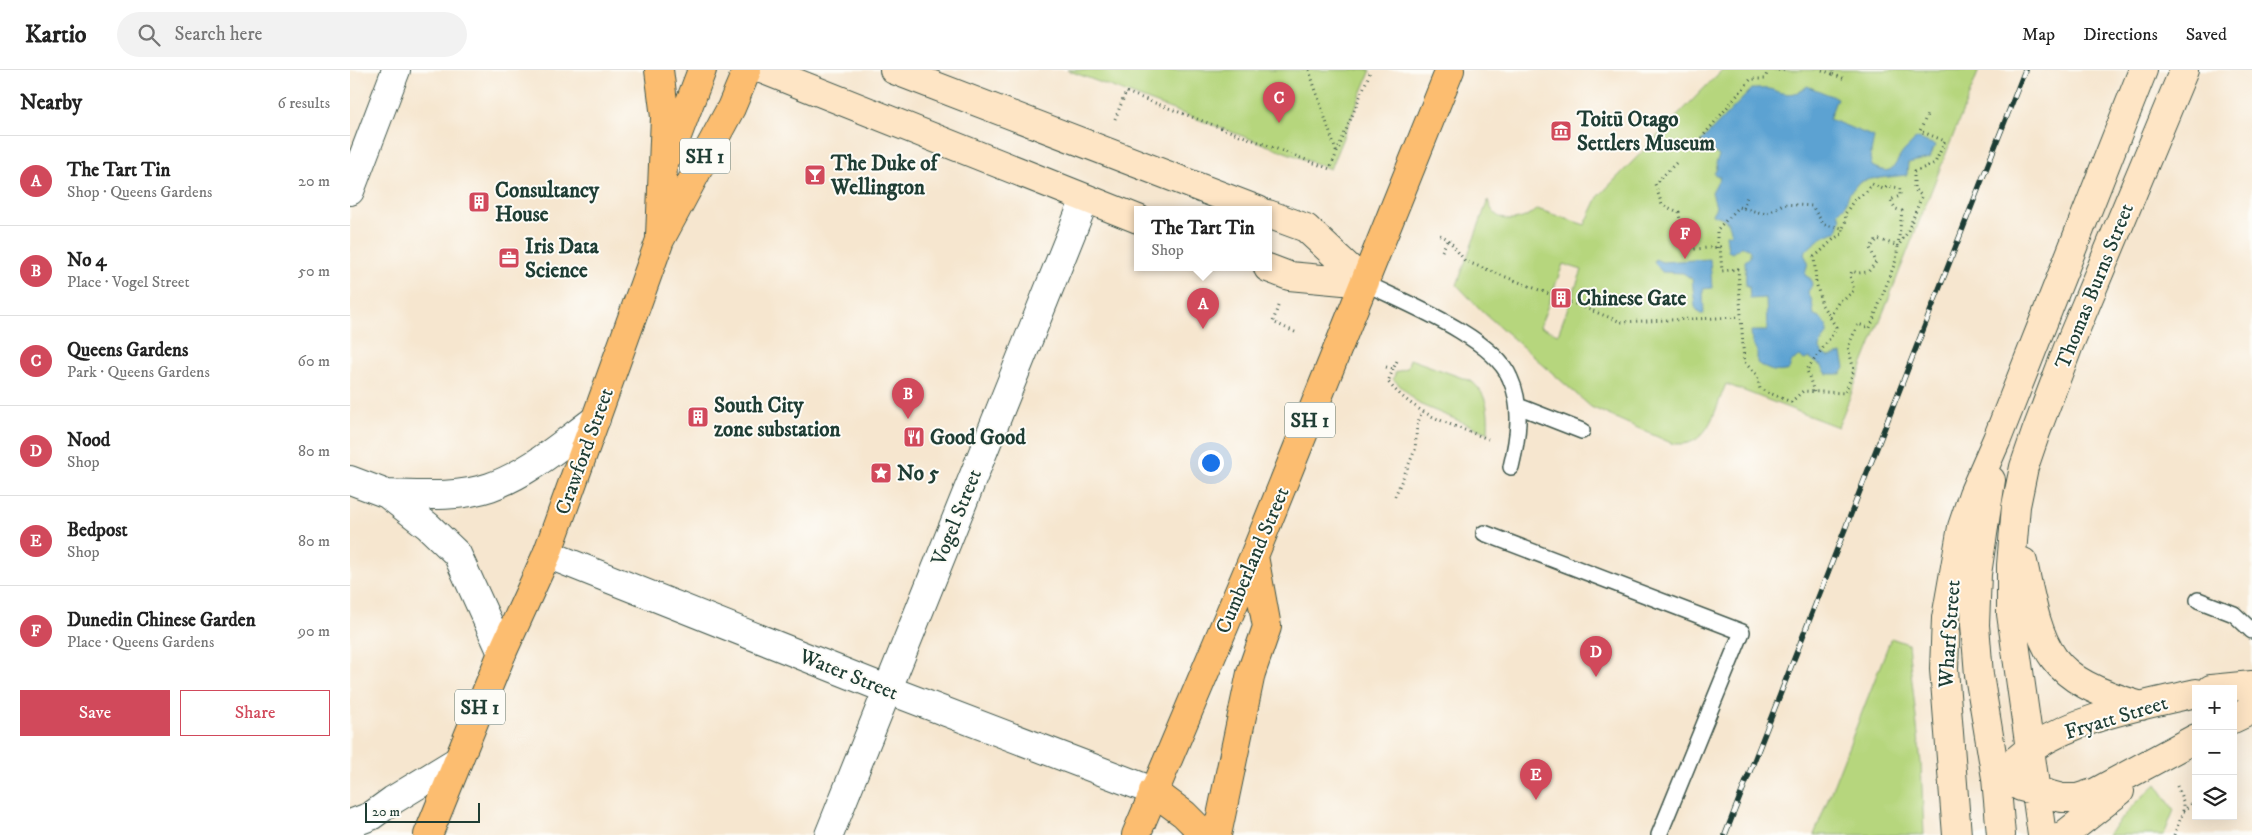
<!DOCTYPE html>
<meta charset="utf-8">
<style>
:root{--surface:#fff;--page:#f2f2f2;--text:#222;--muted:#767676;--line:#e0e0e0;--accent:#d1495b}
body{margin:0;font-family:"IM FELL DW Pica",serif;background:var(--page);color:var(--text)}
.controls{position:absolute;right:15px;bottom:15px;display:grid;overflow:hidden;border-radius:0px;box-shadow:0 5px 20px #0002}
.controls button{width:45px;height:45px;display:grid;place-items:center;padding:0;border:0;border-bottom:1px solid var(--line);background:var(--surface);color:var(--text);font:25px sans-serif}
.scale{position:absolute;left:15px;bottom:12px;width:115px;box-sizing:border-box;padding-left:5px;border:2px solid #1f3d34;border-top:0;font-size:14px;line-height:18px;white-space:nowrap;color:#1f3d34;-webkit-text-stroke:4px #fdfcf7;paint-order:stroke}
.you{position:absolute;left:860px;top:392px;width:18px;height:18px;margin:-12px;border:4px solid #fff;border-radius:50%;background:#1a73e8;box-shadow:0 0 0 8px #1a73e833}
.badge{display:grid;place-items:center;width:32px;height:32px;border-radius:50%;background:var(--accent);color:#fff;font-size:16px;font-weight:700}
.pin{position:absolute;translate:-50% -41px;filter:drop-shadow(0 1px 2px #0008)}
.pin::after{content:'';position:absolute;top:26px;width:18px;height:15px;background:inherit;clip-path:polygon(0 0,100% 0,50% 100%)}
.popup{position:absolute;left:784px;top:136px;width:138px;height:65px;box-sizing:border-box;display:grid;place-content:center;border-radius:0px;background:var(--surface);filter:drop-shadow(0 1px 4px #0005);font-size:16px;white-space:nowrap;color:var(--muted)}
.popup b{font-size:19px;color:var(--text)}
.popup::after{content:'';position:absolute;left:50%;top:100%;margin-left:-10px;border:10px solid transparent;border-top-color:var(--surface)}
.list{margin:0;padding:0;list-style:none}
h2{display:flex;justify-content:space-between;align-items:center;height:65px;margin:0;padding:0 20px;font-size:21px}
h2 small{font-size:16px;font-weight:400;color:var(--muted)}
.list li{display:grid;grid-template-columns:32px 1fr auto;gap:15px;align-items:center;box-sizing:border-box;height:90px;padding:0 20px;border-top:1px solid var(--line)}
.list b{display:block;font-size:19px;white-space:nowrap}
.list p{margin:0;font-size:16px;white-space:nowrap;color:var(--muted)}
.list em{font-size:16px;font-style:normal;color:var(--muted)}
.actions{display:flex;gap:10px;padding:15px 20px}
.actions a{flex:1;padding:11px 0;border:1px solid var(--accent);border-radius:0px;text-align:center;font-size:18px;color:var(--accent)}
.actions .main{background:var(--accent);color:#fff}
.icon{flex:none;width:28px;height:28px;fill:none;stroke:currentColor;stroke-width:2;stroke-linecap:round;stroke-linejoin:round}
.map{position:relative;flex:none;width:1902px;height:765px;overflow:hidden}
header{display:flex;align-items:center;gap:30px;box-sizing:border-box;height:70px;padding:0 25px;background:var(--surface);border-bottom:1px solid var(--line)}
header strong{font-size:24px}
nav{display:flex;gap:28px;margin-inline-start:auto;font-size:18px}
.search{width:350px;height:45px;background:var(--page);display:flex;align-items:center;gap:12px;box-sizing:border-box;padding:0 18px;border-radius:28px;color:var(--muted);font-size:19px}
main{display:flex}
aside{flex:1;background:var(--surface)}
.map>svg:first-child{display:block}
.green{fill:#b6d67d;stroke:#6a8a58;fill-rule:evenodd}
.water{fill:#5ca2d2;stroke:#3e7083}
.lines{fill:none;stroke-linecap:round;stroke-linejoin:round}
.lane-casing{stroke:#3f564b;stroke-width:18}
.street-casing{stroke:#3f564b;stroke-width:30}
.secondary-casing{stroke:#3f564b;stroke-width:30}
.highway-casing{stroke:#3f564b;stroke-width:30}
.path{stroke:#3f564b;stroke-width:3;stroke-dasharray:1 4;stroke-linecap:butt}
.lane{stroke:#fff;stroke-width:15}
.street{stroke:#fff;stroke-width:28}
.secondary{stroke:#fee5c5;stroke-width:28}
.highway{stroke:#fcbd6f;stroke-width:28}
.rail-casing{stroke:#1f3d34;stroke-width:5.5}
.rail{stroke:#fdfcf7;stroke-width:4;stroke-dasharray:11;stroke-linecap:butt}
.labels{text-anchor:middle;stroke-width:4;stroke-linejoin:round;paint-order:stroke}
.shield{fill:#fdfcf7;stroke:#62766e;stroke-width:1}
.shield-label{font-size:20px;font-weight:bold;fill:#1f3d34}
.poi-label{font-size:21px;font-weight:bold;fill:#1f3d34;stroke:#fdfcf7;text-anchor:start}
.street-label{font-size:21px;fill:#1f3d34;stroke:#fdfcf7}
</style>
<header>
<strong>Kartio</strong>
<div class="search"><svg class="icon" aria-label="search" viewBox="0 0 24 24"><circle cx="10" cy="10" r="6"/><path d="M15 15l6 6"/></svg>Search here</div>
<nav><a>Map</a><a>Directions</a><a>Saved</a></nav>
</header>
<main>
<aside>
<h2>Nearby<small>6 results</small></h2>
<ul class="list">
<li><span class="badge">A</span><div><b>The Tart Tin</b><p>Shop · Queens Gardens</p></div><em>20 m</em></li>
<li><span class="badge">B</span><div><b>No 4</b><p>Place · Vogel Street</p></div><em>50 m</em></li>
<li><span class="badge">C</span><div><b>Queens Gardens</b><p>Park · Queens Gardens</p></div><em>60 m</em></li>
<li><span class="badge">D</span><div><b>Nood</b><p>Shop</p></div><em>80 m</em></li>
<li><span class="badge">E</span><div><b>Bedpost</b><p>Shop</p></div><em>80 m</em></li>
<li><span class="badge">F</span><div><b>Dunedin Chinese Garden</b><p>Place · Queens Gardens</p></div><em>90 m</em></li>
</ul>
<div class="actions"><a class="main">Save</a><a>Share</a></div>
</aside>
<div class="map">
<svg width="1902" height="765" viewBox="0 0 1902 765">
<rect width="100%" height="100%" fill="#fdfcf7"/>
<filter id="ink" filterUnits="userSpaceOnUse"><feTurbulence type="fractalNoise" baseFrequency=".02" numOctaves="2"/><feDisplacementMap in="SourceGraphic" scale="10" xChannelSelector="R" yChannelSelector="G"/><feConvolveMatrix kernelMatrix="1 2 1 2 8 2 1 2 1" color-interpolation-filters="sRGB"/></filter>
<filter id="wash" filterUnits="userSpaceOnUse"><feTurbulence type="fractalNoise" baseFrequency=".0096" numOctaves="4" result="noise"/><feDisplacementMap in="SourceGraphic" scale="20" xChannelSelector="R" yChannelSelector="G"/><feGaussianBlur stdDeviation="1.12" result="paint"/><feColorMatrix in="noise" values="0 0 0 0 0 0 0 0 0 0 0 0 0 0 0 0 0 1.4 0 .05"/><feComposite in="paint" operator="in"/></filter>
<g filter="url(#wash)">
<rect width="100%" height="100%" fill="#f6e6cf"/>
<!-- green -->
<path class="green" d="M717,0H1021L980,99Z
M1372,0H1629L1488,357L1376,314C1364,341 1358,381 1321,373L1241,337L1133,242L1107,215L1138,130C1144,156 1171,154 1187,139L1235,155L1248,127ZM1213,194L1232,200L1208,264L1190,257Z
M1060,289L1121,311C1138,324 1139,342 1138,363L1069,334L1043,309L1046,302L1057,298Z
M1541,568L1558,574L1571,693L1574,765H1464Z
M1806,714L1824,740L1814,765H1757L1785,734Z"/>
<!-- water -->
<path class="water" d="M1457,16L1487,28L1479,49L1524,67L1520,88L1522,96C1546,109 1544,91 1555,80C1559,76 1563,73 1566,68L1585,75L1580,88L1558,93L1557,105L1521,109L1509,112L1499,124L1495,136L1488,143L1491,148L1487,162C1476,163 1460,175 1454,184L1458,192L1455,205L1461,209L1462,215L1458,222L1462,231L1464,245L1470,247L1477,257V264L1469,277L1473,284L1479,287L1492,284L1495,298L1491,304H1477L1472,297L1460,288L1454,290L1450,286L1442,291L1439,300C1426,304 1417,300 1407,293V281L1402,273L1401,261H1417L1416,228L1400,229L1399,216H1396L1395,191L1400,187V181L1397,177H1391L1382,183L1378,181L1376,165L1381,164C1381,150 1374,148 1362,144L1366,137L1362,122L1370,107L1364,104L1367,98L1366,93L1369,86L1351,71L1402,19C1408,19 1418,18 1423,20C1434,25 1447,26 1457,16Z
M1305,189L1312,192L1360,189L1362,218L1353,219L1354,244H1350L1345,237L1342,209L1333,203L1312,202L1304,192Z"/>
</g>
<g filter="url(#ink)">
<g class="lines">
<!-- lane casing -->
<g class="lane-casing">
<path id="lane" d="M1015,213C1053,232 1143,267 1160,308C1173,336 1168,368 1161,397
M1168,336L1232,361
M1134,463L1392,562L1309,765
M1848,530L1884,544L1902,561"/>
</g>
<!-- street casing -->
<g class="street-casing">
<path id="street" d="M0,121L46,0
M0,410L37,424L78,456L107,484L152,583
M37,424C71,425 108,428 140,417C180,403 213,373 246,349
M197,484L536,619L803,721
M0,754L21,746L43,730L107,691
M479,765L735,129"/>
</g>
<!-- secondary casing -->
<g class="secondary-casing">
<path id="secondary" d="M414,0L788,149
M544,0L908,140
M918,144L956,158L1015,213
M918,198L939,206L1015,213
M1641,410L1627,504L1625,555L1629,605L1646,708L1651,765
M1673,492C1692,583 1696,608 1791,636
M1861,619L1902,615
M1883,649L1902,640
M1646,708C1658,698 1669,686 1682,678C1730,646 1791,636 1846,623
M1671,717L1712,728H1727L1746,722L1846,668
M1607,765L1594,599L1596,548L1612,457L1623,424L1647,369L1793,0
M1692,765L1661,544V495L1666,436L1674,397L1686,362L1719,275L1834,0
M1714,765L1770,721"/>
</g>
<!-- highway casing -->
<g class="highway-casing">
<path id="highway" d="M309,0L315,47L310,166
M321,82L352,0
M803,721L834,744L855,765
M78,765L152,583L197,484L310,170L381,38L397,0
M786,765L904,486L1100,0
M867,765L901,603L917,557L904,486"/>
</g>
<!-- path -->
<path class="path" d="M959,0L987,84
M1428,0H1435
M1472,0L1482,4
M1483,0L1482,4L1495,9
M765,49L776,22L980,99L1021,0
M1348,72L1401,9H1415L1418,0
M1326,93L1305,114L1312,135L1329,142L1333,180L1370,177L1372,201L1388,199L1394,292L1407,305L1410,319L1441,332L1453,321L1495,323L1504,300L1498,277L1508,254L1520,258L1546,190L1548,176L1557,163L1572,126L1564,119V102L1585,93L1595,71L1570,61L1578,43
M1393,138L1398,124
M1090,165L1098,169L1115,191L1202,225
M1367,178V160L1388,137L1416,144L1433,134L1462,136L1474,155L1493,158L1492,164C1480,170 1475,179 1464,187L1466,212L1472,235L1486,257C1484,265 1463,290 1457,300L1464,322
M1092,181L1098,169
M1220,232L1271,252L1391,247
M928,236L923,252L947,263
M1480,247L1489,231L1495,229L1504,220L1500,206L1502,201L1508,203L1518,202L1526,192L1520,178L1528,169L1548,176L1552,141L1546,139L1540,130L1550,126V118L1538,116L1533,119L1522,114L1516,122L1504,130L1495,144L1496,150L1493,158
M1036,297L1043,299L1047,291
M1043,299L1038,312C1067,346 1098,353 1138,369
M1045,426L1065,380L1067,356L1071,343
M1827,716L1833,731V742
M1824,765L1833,742L1846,727"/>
<!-- lane -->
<use href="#lane" class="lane"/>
<!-- street -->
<use href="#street" class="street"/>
<!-- secondary -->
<use href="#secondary" class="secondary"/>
<!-- highway -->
<use href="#highway" class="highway"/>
<!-- rail casing -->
<g class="rail-casing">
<path id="rail" d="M1375,765L1675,0"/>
</g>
<!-- rail -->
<use href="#rail" class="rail"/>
</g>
</g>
<!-- icons -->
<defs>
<g id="museum-square" transform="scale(1.125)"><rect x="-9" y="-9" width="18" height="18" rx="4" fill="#d1495b" stroke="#fdfcf7"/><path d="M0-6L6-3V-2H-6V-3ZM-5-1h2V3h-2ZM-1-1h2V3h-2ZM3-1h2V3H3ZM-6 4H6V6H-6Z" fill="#fff"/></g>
<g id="bar-square" transform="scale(1.125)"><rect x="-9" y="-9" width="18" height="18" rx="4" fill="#d1495b" stroke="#fdfcf7"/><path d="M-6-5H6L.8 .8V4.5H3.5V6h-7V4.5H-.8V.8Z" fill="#fff"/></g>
<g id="building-square" transform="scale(1.125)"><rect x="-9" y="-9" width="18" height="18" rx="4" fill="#d1495b" stroke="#fdfcf7"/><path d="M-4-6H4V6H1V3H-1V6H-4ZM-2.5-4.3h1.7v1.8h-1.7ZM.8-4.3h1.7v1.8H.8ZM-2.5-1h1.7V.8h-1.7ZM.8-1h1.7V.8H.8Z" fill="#fff"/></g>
<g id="office-square" transform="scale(1.125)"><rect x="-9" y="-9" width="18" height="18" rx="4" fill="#d1495b" stroke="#fdfcf7"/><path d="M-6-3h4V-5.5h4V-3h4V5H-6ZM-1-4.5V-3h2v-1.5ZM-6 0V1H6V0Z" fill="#fff"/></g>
<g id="restaurant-square" transform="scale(1.125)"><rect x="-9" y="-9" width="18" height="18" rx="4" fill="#d1495b" stroke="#fdfcf7"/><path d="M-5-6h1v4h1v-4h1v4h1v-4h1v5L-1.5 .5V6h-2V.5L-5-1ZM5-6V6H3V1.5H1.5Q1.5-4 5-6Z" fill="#fff"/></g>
<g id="sight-square" transform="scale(1.125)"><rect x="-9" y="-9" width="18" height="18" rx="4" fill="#d1495b" stroke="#fdfcf7"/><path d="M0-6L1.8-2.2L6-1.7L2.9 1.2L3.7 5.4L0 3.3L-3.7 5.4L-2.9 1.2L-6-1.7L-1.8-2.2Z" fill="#fff"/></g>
</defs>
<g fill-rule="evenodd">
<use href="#museum-square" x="1211" y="61"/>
<use href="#bar-square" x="465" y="105"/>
<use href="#building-square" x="129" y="132"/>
<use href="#office-square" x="159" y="188"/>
<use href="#building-square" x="1211" y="228"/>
<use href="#building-square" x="348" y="347"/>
<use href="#restaurant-square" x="564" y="367"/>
<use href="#sight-square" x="531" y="403"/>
</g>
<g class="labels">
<!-- shield labels -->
<g class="shield">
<rect x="330" y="68.5" width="50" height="35" rx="4"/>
<rect x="935" y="332.5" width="50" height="35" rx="4"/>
<rect x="105" y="619.5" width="50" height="35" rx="4"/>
</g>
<g class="shield-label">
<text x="355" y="93">SH 1</text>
<text x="960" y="357">SH 1</text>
<text x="130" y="644">SH 1</text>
</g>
<!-- poi labels -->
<g class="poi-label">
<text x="1227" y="56">Toitū Otago<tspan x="1227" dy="24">Settlers Museum</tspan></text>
<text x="481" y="100">The Duke of<tspan x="481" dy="24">Wellington</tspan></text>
<text x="145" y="127">Consultancy<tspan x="145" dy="24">House</tspan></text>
<text x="175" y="183">Iris Data<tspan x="175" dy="24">Science</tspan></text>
<text x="1227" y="235">Chinese Gate</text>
<text x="364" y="342">South City<tspan x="364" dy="24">zone substation</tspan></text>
<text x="580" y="374">Good Good</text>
<text x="547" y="410">No 5</text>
</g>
<!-- street labels -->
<g class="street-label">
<text transform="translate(1744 216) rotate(-68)" y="7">Thomas Burns Street</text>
<text transform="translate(234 381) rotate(-70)" y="7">Crawford Street</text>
<text transform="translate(606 447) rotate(-68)" y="7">Vogel Street</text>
<text transform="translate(902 490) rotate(-67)" y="7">Cumberland Street</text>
<text transform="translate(1599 564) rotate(-86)" y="7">Wharf Street</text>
<text transform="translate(499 604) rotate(22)" y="7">Water Street</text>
<text transform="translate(1766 647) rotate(-17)" y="7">Fryatt Street</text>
</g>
</g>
</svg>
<div class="controls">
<button>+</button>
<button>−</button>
<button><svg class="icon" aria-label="layers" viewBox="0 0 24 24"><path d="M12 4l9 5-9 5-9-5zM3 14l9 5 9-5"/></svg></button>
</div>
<div class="scale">20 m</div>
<div class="you"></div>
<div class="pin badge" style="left:853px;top:259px">A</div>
<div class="popup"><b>The Tart Tin</b>Shop</div>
<div class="pin badge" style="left:558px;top:349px">B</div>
<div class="pin badge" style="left:929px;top:53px">C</div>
<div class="pin badge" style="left:1246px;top:607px">D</div>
<div class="pin badge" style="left:1186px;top:730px">E</div>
<div class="pin badge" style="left:1335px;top:189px">F</div>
</div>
</main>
